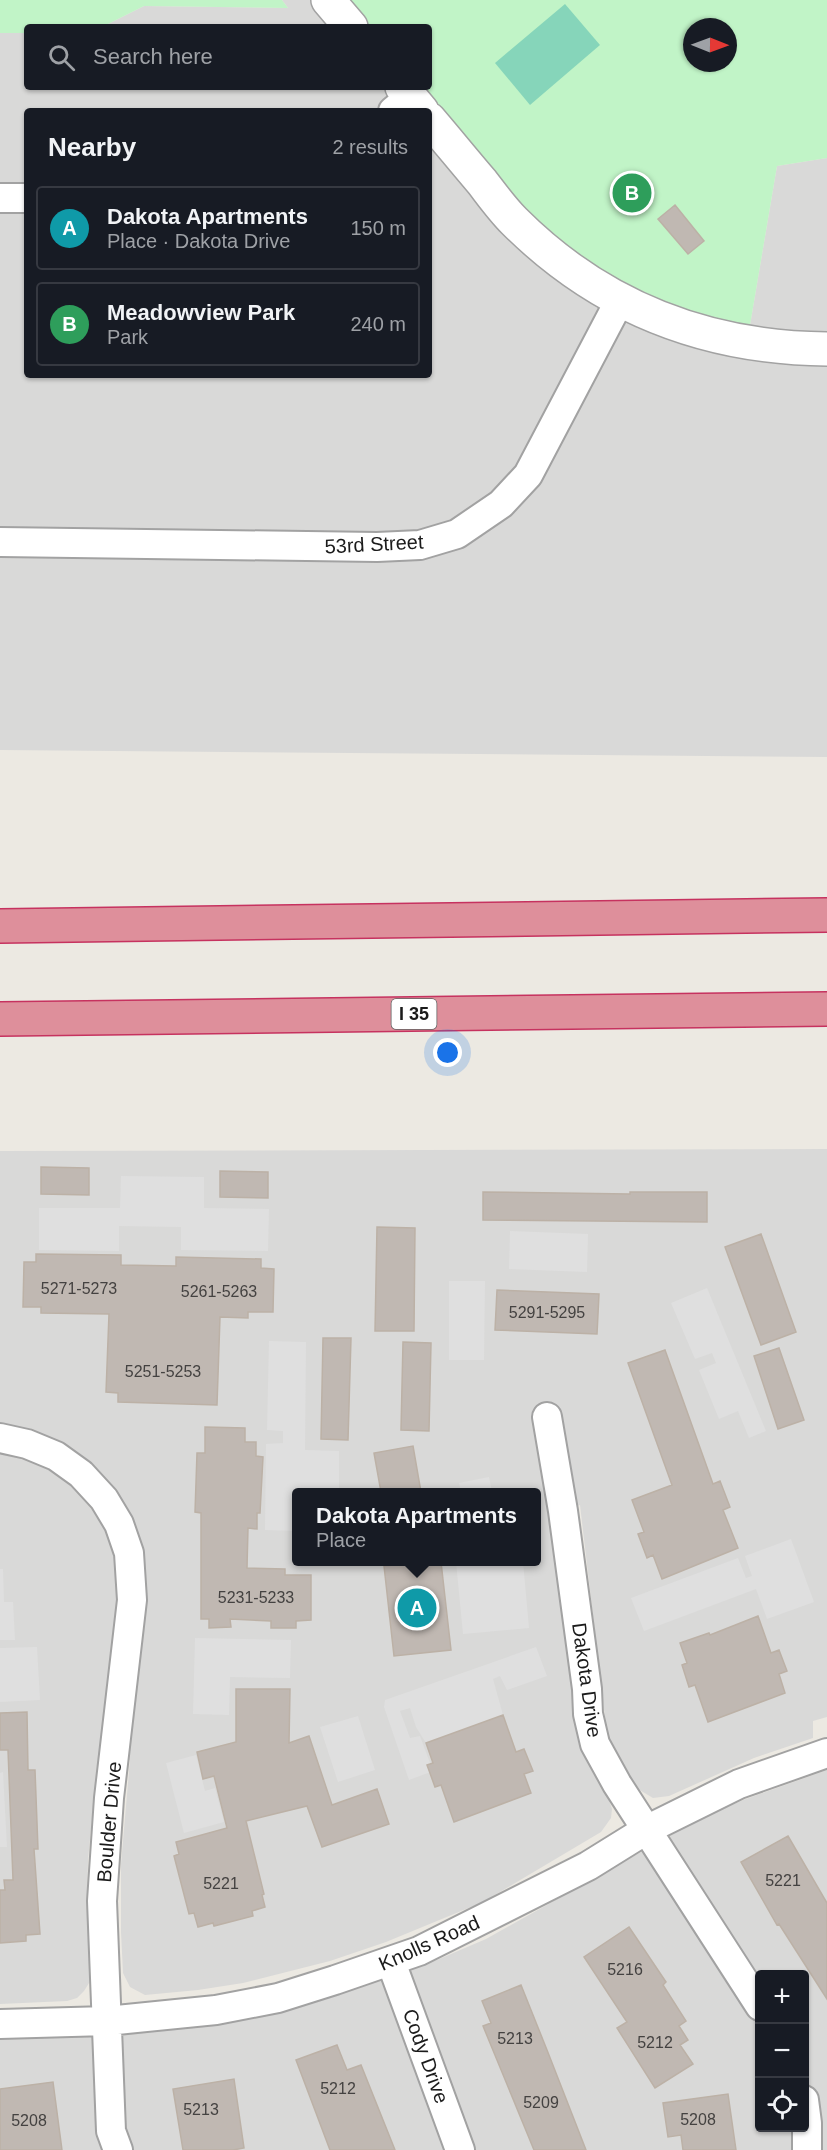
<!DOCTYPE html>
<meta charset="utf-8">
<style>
:root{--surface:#171b24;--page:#242831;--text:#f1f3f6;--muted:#9ea1a6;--line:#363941;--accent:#ea580c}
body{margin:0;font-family:Arial,sans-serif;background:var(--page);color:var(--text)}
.controls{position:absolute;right:18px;bottom:18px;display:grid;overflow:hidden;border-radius:6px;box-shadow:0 2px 4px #0004}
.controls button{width:54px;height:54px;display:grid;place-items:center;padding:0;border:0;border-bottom:2px solid var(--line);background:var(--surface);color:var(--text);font:30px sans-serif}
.compass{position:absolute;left:683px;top:18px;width:54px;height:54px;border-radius:50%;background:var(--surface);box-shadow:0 2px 4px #0004;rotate:91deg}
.you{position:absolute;left:448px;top:1053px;width:21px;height:21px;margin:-15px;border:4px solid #fff;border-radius:50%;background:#1a73e8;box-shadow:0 0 0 9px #1a73e833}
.badge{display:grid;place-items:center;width:39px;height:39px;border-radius:50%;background:var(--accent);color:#fff;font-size:20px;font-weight:700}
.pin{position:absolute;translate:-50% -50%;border:3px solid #fff;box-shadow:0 2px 6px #0006}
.popup{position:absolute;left:292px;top:1488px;width:249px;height:78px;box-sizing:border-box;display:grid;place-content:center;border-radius:6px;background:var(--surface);filter:drop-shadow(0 2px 4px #0005);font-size:20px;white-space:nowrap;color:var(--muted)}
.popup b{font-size:22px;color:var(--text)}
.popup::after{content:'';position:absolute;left:50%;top:100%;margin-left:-12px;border:12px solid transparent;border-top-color:var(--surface)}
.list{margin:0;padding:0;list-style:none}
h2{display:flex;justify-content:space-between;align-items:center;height:78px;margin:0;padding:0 24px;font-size:26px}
h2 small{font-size:20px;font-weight:400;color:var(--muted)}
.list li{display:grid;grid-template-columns:39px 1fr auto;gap:18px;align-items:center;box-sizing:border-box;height:84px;margin:0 12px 12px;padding:0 12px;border:2px solid var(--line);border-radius:6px}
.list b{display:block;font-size:22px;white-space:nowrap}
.list p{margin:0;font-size:20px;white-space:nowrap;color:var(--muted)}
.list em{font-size:20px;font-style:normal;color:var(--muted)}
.icon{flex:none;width:33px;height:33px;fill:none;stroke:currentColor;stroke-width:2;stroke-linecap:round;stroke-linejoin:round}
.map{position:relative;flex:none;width:827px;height:2150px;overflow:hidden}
.search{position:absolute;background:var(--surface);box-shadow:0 2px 4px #0004;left:24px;top:24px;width:408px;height:66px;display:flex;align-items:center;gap:15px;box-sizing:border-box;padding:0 21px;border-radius:6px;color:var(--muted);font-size:22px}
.panel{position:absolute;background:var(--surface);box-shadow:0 2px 4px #0004;left:24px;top:108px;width:408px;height:270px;border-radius:6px}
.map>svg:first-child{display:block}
.residential{fill:#d9d9d8;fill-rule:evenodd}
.park{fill:#c1f4c7;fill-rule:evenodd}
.pitch{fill:#86d5ba}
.parking{fill:#dfdfdf}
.building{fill:#c0b8b2;stroke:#bcb1a6;stroke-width:1.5}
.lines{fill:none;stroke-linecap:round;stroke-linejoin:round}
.minor-casing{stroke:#a2a2a2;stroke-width:32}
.tertiary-casing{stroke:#a2a2a2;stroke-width:36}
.motorway-casing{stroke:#c6325f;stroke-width:36}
.minor{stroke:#fff;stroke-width:28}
.tertiary{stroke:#fff;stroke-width:33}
.motorway{stroke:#de8f9b;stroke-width:33}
.labels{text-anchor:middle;stroke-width:4.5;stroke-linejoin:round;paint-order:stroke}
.number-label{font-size:16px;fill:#444241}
.shield{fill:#fff;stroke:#5f5f5f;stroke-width:1.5}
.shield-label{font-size:18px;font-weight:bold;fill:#1b1b1b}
.street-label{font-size:20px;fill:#1b1b1b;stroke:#fff}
</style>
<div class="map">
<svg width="827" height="2150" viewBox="0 0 827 2150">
<rect width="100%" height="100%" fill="#ece9e2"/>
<!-- residential -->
<path class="residential" d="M282,0H328L351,27H102L144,6L288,8Z
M0,33H27V87H402L422,111H27V375H429V119L747,343L777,166L827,158V757L0,750Z
M827,1149V1717L813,1721V1738L754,1758L669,1796L653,1798L638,1789L612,1748L606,1726L580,1505L563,1511L584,1753L609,1800L612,1809L611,1818L601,1832L483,1902L386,1942L330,1961L243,1983L198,1990L145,1995L130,1987L123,1973L121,1932V1864L130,1760L113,1765H97L88,1860L87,1915L91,1973L89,1983L84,1991L77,1998L67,2001L0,2004V1151ZM297,1492H537V1562H297Z
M827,1770V2150H0V2039L67,2036L303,2005L356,1989L437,1960L486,1939L698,1820L743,1800ZM760,1974H804V2128H760Z"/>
<!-- park -->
<path class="park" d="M0,0H282L288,8L144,6L102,27H27V33H0Z
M328,0H827V158L777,166L747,343L595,285L402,87H429V27H351ZM692,27H728V63H692Z"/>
<!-- pitch -->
<path class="pitch" d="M565,4L600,45L530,105L495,63Z"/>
<!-- parking -->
<path class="parking" d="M121,1176L204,1177V1208L269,1209L268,1251L181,1250V1227L119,1226V1251L39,1250V1208H120Z
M510,1231L588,1234L587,1272L509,1269Z
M449,1281H485L484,1360H449Z
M707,1288L766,1431L749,1438L738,1411L719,1419L699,1370L716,1363L712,1353L695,1359L671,1303Z
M269,1341L306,1342L305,1450L339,1451V1492H297V1531L265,1530L266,1444L283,1443V1431L267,1430Z
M489,1477L492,1492H461L459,1483Z
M791,1539L814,1602L767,1619L756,1589L644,1631L631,1598L738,1558L746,1578L752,1576L745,1556Z
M456,1562H523L529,1628L463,1634Z
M0,1569H3L4,1602H13L15,1640H0Z
M195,1638L291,1640L290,1678L230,1677L229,1715L193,1714Z
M37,1647L40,1700L0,1702V1648Z
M536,1647L547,1676L507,1690L500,1676L493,1679L503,1715L426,1743L416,1727L410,1708L400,1711L410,1738L420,1736L433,1771L409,1780L384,1707L385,1700Z
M358,1716L375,1770L338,1782L320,1727Z
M196,1755L205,1791L215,1788L224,1822L184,1833L166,1763Z
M3,1772L7,1847H0V1773Z"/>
<!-- building -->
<path class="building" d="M675,205L704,241L688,254L658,219Z
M41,1167L89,1168V1195L41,1194Z
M220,1171L268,1172V1198L220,1197Z
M483,1192L630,1194V1192H707V1222L483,1220Z
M377,1227L415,1228L414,1331H375Z
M761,1234L796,1332L761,1345L725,1247Z
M36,1254L121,1255V1265L176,1266V1257L261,1259V1268L274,1269L273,1312H248V1318L220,1317L217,1405L118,1402V1393L106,1392L109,1314L41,1313V1307H23L24,1262H36Z
M497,1290L599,1294L597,1334L495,1330Z
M323,1338H351L348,1440L321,1439Z
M403,1342L431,1343L429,1431L401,1430Z
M779,1348L804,1420L778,1429L754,1356Z
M665,1350L713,1484L720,1481L730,1507L723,1510L738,1548L662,1579L653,1555L647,1558L638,1534L644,1532L632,1500L672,1485L628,1363Z
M205,1427L245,1428V1442H256V1456L263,1457L260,1513H257V1529L248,1528L247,1568L285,1569V1575H311V1620L296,1621V1628H271V1621L230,1619L231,1627L209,1628V1619H201V1513L195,1512L197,1453H205Z
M413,1446L421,1492H381L374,1453Z
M422,1562H441L451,1650L394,1656L384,1566Z
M758,1616L771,1653L779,1650L787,1671L779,1674L785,1693L708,1722L695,1685L689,1687L682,1665L687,1663L680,1643L709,1633L710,1635Z
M236,1689H290L289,1743L309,1736L332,1805L377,1789L389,1824L322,1847L307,1806L246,1821L264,1894L262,1895L265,1907L252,1911L253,1916L214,1926L213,1923L198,1927L194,1913L189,1914L174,1856L179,1854L176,1842L227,1828L214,1776L203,1779L197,1752L236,1742Z
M27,1712L28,1770H35L38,1849H34L40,1934L26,1935V1941L0,1943V1890H5L4,1880H13L8,1750H0V1713Z
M503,1715L516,1752L524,1749L533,1771L524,1774L531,1793L454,1822L441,1785L435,1787L427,1765L433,1763L426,1743Z
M788,1836L827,1903V1999L779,1924L777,1925L741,1862Z
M629,1927L666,1982L663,1985L686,2021L679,2026L688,2040L680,2045L693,2064L655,2088L617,2028L627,2022L584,1957Z
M521,1985L547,2050L586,2150H534L483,2026L491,2023L482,2001Z
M337,2045L347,2070L361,2065L395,2150H330L296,2060Z
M234,2079L244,2148L233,2150H183L173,2089Z
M53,2082L62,2150H0V2089Z
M728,2094L736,2150H683L681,2135L668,2137L663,2103Z"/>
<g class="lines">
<!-- minor casing -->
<g class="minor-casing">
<path id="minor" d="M393,111L410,97
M0,198H27
M0,542L377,547L420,545L457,534L501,504L528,475L620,300
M547,1417L563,1511L587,1689L588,1714L595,1744L617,1784L760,2006
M0,1438L27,1444L56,1456L81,1474L104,1499L119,1524L129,1553L132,1600L109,1798L102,1901L111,2131L118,2150
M391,1962L460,2150
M0,2024L107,2021L216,2010L278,1998L335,1980L419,1951L588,1866L646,1830L739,1784L827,1753
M804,2100L807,2123V2150"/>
</g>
<!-- tertiary casing -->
<g class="tertiary-casing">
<path id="tertiary" d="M328,0L351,27
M402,87L422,111
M429,119C447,140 464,161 482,182C492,195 502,209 514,221C600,307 706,348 827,349"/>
</g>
<!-- motorway casing -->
<g class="motorway-casing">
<path id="motorway" d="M0,926L827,915
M0,1019L827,1009"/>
</g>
<!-- minor -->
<use href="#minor" class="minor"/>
<!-- tertiary -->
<use href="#tertiary" class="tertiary"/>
<!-- motorway -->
<use href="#motorway" class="motorway"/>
</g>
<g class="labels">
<!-- number labels -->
<g class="number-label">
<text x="79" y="1294">5271-5273</text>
<text x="219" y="1297">5261-5263</text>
<text x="547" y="1318">5291-5295</text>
<text x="163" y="1377">5251-5253</text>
<text x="256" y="1603">5231-5233</text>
<text x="783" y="1886">5221</text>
<text x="221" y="1889">5221</text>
<text x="625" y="1975">5216</text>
<text x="515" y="2044">5213</text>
<text x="655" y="2048">5212</text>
<text x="338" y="2094">5212</text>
<text x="541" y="2108">5209</text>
<text x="201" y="2115">5213</text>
<text x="698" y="2125">5208</text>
<text x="29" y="2126">5208</text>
</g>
<!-- shield labels -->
<rect class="shield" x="391.5" y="999" width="45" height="30" rx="4.5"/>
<g class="shield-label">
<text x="414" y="1020">I 35</text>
</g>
<!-- street labels -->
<g class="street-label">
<text transform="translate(374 544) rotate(-3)" y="7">53rd Street</text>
<text transform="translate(587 1680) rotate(82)" y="7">Dakota Drive</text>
<text transform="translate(109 1822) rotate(-85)" y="7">Boulder Drive</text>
<text transform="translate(429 1943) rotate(-24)" y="7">Knolls Road</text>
<text transform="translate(426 2056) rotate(70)" y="7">Cody Drive</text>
</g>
</g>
</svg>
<div class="controls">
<button>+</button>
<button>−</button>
<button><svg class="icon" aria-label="locate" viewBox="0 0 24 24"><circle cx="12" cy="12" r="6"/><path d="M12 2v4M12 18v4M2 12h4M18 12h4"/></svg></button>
</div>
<svg class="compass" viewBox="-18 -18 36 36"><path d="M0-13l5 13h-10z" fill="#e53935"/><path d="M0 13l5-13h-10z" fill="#9ea1a6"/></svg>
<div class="you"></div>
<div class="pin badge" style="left:417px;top:1608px;background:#0f9aa8">A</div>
<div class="popup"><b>Dakota Apartments</b>Place</div>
<div class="pin badge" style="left:632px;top:193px;background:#2e9e5b">B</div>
<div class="search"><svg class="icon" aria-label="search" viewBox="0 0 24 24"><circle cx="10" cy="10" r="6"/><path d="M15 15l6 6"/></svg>Search here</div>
<section class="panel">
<h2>Nearby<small>2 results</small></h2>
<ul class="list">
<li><span class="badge" style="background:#0f9aa8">A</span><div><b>Dakota Apartments</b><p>Place · Dakota Drive</p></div><em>150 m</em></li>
<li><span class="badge" style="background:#2e9e5b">B</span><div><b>Meadowview Park</b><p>Park</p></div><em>240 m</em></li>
</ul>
</section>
</div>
